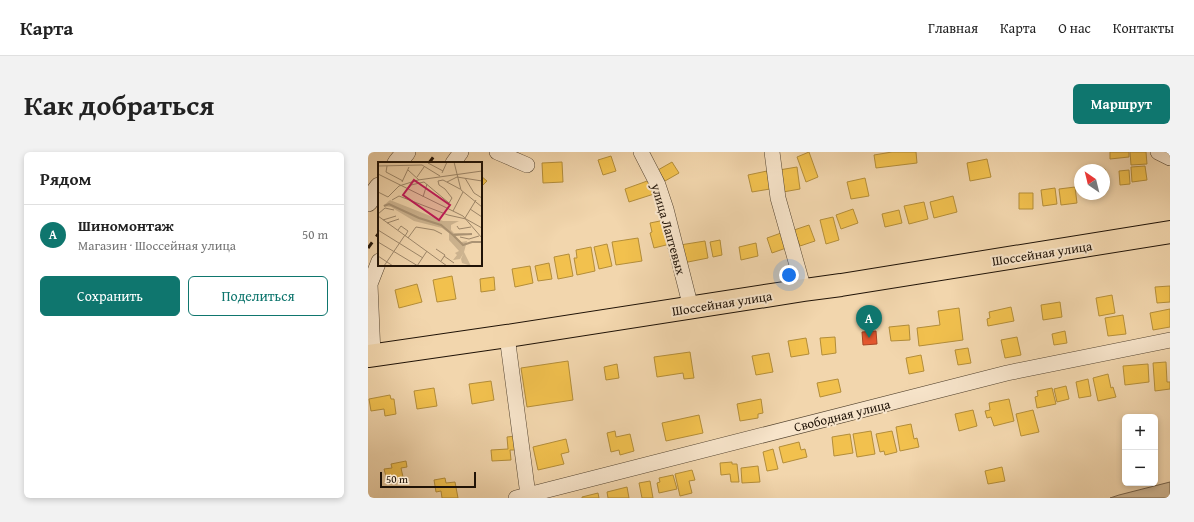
<!DOCTYPE html>
<html lang="ru">
<meta charset="utf-8">
<style>
:root{--surface:#fff;--page:#f2f2f2;--text:#222;--muted:#767676;--line:#e0e0e0;--accent:#0f766e}
body{margin:0;font-family:"Gentium Book Plus",serif;background:var(--page);color:var(--text)}
.controls{position:absolute;right:12px;bottom:12px;display:grid;overflow:hidden;border-radius:6px;box-shadow:0 2px 6px #0003}
.controls button{width:36px;height:36px;display:grid;place-items:center;padding:0;border:0;border-bottom:1px solid var(--line);background:var(--surface);color:var(--text);font:20px sans-serif}
.compass{position:absolute;left:706px;top:12px;width:36px;height:36px;border-radius:50%;background:var(--surface);box-shadow:0 2px 6px #0003;rotate:325deg}
.scale{position:absolute;left:12px;bottom:10px;width:96px;box-sizing:border-box;padding-left:4px;border:2px solid #201307;border-top:0;font-size:11px;line-height:14px;white-space:nowrap;color:#201307;-webkit-text-stroke:3px #f7e4ca;paint-order:stroke}
.you{position:absolute;left:421px;top:123px;width:14px;height:14px;margin:-10px;border:3px solid #fff;border-radius:50%;background:#1a73e8;box-shadow:0 0 0 6px #1a73e833}
.badge{display:grid;place-items:center;width:26px;height:26px;border-radius:50%;background:var(--accent);color:#fff;font-size:13px;font-weight:700}
.pin{position:absolute;translate:-50% -33px;filter:drop-shadow(0 1px 2px #0008)}
.pin::after{content:'';position:absolute;top:21px;width:14px;height:12px;background:inherit;clip-path:polygon(0 0,100% 0,50% 100%)}
.list{margin:0;padding:0;list-style:none}
h2{display:flex;justify-content:space-between;align-items:center;height:52px;margin:0;padding:0 16px;font-size:17px}
h2 small{font-size:13px;font-weight:400;color:var(--muted)}
.list li{display:grid;grid-template-columns:26px 1fr auto;gap:12px;align-items:center;box-sizing:border-box;height:60px;padding:0 16px;border-top:1px solid var(--line)}
.list b{display:block;font-size:15px;white-space:nowrap}
.list p{margin:0;font-size:13px;white-space:nowrap;color:var(--muted)}
.list em{font-size:13px;font-style:normal;color:var(--muted)}
.actions{display:flex;gap:8px;padding:12px 16px}
.actions a{flex:1;padding:9px 0;border:1px solid var(--accent);border-radius:6px;text-align:center;font-size:14px;color:var(--accent)}
.actions .main{background:var(--accent);color:#fff}
.map{position:relative;flex:none;width:802px;height:346px;overflow:hidden;border-radius:6px}
header{display:flex;align-items:center;gap:24px;box-sizing:border-box;height:56px;padding:0 20px;background:var(--surface);border-bottom:1px solid var(--line)}
header strong{font-size:19px}
nav{display:flex;gap:22px;margin-inline-start:auto;font-size:14px}
.intro{display:flex;align-items:center;justify-content:space-between;box-sizing:border-box;height:96px;padding:0 24px}
h1{margin:0;font-size:28px}
.button{padding:10px 18px;border-radius:6px;background:var(--accent);color:#fff;font-size:14px;font-weight:700}
main{display:flex;gap:24px;padding:0 24px}
aside{flex:1;background:var(--surface);border-radius:6px;box-shadow:0 2px 6px #0003}
.map>svg:first-child{display:block}
.green{fill:#ceb591;stroke:#77644c}
.homes{fill:#f2c14e;stroke:#b38d39}
.shops{fill:#e4572e;stroke:#a94322}
.lines{fill:none;stroke-linecap:round;stroke-linejoin:round}
.minor-casing{stroke:#544430;stroke-width:16}
.tertiary-casing{stroke:#544430;stroke-width:20}
.primary-casing{stroke:#201307;stroke-width:24}
.minor{stroke:#f7e4ca;stroke-width:15}
.tertiary{stroke:#f7e4ca;stroke-width:19}
.primary{stroke:#f2d6ad;stroke-width:22}
.rail{stroke:#201307;stroke-width:3;stroke-dasharray:7 7;stroke-linecap:butt}
.labels{text-anchor:middle;stroke-width:4;stroke-linejoin:round;paint-order:stroke}
.street-label{font-size:13px;fill:#201307;stroke:#f7e4ca}
.inset-river{fill:none;stroke:#ab9475;stroke-width:2}
.inset-road{fill:none;stroke:#9e886b;stroke-width:1}
.view{fill:#c2185b;fill-opacity:0.15;stroke:#c2185b;stroke-width:2}
.inset-edge{fill:none;stroke:#201307;stroke-width:2}
</style>
<header>
<strong>Карта</strong>
<nav><a>Главная</a><a>Карта</a><a>О нас</a><a>Контакты</a></nav>
</header>
<div class="intro"><h1>Как добраться</h1><a class="button">Маршрут</a></div>
<main>
<aside>
<h2>Рядом<small></small></h2>
<ul class="list">
<li><span class="badge">A</span><div><b>Шиномонтаж</b><p>Магазин · Шоссейная улица</p></div><em>50 m</em></li>
</ul>
<div class="actions"><a class="main">Сохранить</a><a>Поделиться</a></div>
</aside>
<div class="map">
<svg width="802" height="346" viewBox="0 0 802 346">
<rect width="100%" height="100%" fill="#f2d6ad"/>
<filter id="stains"><feTurbulence type="fractalNoise" baseFrequency=".005" numOctaves="4"/><feColorMatrix values="0 0 0 0 .2 0 0 0 0 .09 0 0 0 0 .02 0 0 0 .5 -.17"/></filter>
<radialGradient id="worn" r=".72"><stop offset=".6" stop-color="#630" stop-opacity="0"/><stop offset="1" stop-color="#630" stop-opacity=".3"/></radialGradient>
<!-- green -->
<path class="green" d="M802,330V346H742L751,343Z"/>
<!-- homes -->
<path class="homes" d="M441,0L450,25L438,30L429,5Z
M524,0H548L549,11L508,16L506,3Z
M742,0H761V5L742,7Z
M762,0H778L779,12L763,13Z
M243,4L248,19L235,23L230,8Z
M619,7L623,25L602,29L599,11Z
M194,10L195,30L175,31L174,11Z
M304,10L311,21L297,29L290,18Z
M777,14L779,28L764,30L763,15Z
M429,15L432,37L415,40L411,18Z
M737,17L739,40H736V18H726Z
M761,18L762,32L752,33L751,19Z
M399,19L402,37L384,40L380,23Z
M113,24L119,29L113,35Z
M497,26L501,44L483,47L479,30Z
M282,28L286,42L261,50L257,37Z
M707,35L709,51L693,53L691,37Z
M687,36L689,52L675,54L673,38Z
M651,41H665V57H651Z
M585,44L589,60L566,66L562,50Z
M556,50L560,67L541,72L536,54Z
M485,57L490,71L473,77L468,63Z
M531,58L534,71L517,75L514,62Z
M465,65L471,88L458,92L452,68Z
M297,68L302,92L286,96L282,81L284,80L282,71Z
M441,73L447,89L432,94L426,78Z
M416,80L421,95L404,101L399,86Z
M270,86L274,109L248,113L244,90Z
M352,88L354,103L345,105L342,90Z
M337,89L340,106L315,111L312,93Z
M388,91L390,104L373,108L371,95Z
M239,92L244,114L231,117L226,95Z
M223,95L227,119L209,123L206,106H209L208,98Z
M201,102L205,124L190,127L186,105Z
M181,111L184,127L170,129L167,114Z
M162,114L165,131L147,135L144,117Z
M84,124L88,147L69,150L65,128Z
M126,125L127,138L113,140L112,127Z
M49,132L54,150L31,156L27,138Z
M802,134V150L789,151L787,135Z
M744,143L747,161L731,164L728,146Z
M692,150L694,165L675,168L673,153Z
M643,155L646,169L620,174L619,167L622,166L621,160Z
M591,156L595,188L551,194L549,176L572,173L570,159Z
M802,157V175L785,178L782,161Z
M755,163L758,182L740,184L737,166Z
M541,173L542,188L523,189L521,175Z
M697,179L699,191L686,193L684,182Z
M467,185L468,201L454,203L452,186Z
M649,185L653,203L637,206L633,188Z
M438,186L441,202L423,205L420,189Z
M600,196L603,211L590,213L587,198Z
M322,200L326,226L316,227L315,221L289,225L286,205Z
M401,201L405,220L388,223L384,204Z
M553,203L556,219L541,222L538,206Z
M200,209L205,248L159,255L153,216Z
M798,210L799,230H802V237L787,239L785,211Z
M249,212L251,226L238,228L236,215Z
M780,212L781,230L757,233L755,214Z
M740,222L743,236L745,235L748,245L730,249L725,226Z
M470,227L473,240L452,245L449,231Z
M720,227L723,244L711,246L708,230Z
M123,229L126,248L104,252L101,232Z
M698,234L701,247L689,250L686,237Z
M66,236L69,254L49,257L46,239Z
M684,236L688,252L669,256L667,245L670,244L669,239Z
M22,243L23,247H26L28,262L17,264L16,257L3,259L1,247Z
M393,247L395,261L390,262V266L372,269L369,252Z
M641,247L646,269L626,274L623,265L619,266L617,259L622,258L621,251Z
M605,258L609,274L591,279L587,262Z
M665,258L671,280L653,284L648,262Z
M331,263L335,281L298,289L294,271Z
M543,272L546,287L549,286L551,295L532,299L528,275Z
M247,279L248,285L262,282L266,299L252,303L251,298L243,300L239,281Z
M503,279L507,302L489,305L485,282Z
M524,279L529,300L517,303L516,299L512,300L508,282Z
M482,282L485,301L466,304L464,285Z
M147,284L148,298H142L143,308L124,309L123,298L140,297L139,285Z
M198,287L201,300L193,302L196,312L170,318L165,295Z
M431,290L433,298L437,297L439,305L415,311L411,295Z
M405,297L410,317L399,319L395,300Z
M38,309L39,315L33,316L35,325L19,328L16,317L24,316L23,312Z
M364,310V312H369L371,330H363L362,322L353,323L352,311Z
M390,314L392,330L374,331L373,316Z
M634,315L637,329L620,332L617,319Z
M324,318L327,328L321,329L324,341L312,344L307,322Z
M305,323L309,337L291,341L289,331L292,330L291,326Z
M77,326L78,331L87,330L90,346H74L73,339L68,340L66,328Z
M282,329L285,346H274L271,331Z
M259,335L261,346H240L239,340Z
M230,341L231,346H214V345Z"/>
<!-- shops -->
<path class="shops" d="M508,179L509,192L495,193L494,180Z"/>
<g class="lines">
<!-- minor casing -->
<g class="minor-casing">
<path id="minor" d="M129,0L159,13
M273,0L290,33L298,57L323,156
M404,0L410,46L436,138
M790,0L802,6
M85,11L93,0
M139,184L160,343
M5,203L2,132L11,109
M148,346L639,221L802,188"/>
</g>
<!-- tertiary casing -->
<g class="tertiary-casing">
<path id="tertiary" d="M29,11L38,0
M0,50L11,35"/>
</g>
<!-- primary casing -->
<g class="primary-casing">
<path id="primary" d="M0,204L139,184L436,138L473,133L802,80"/>
</g>
<!-- minor -->
<use href="#minor" class="minor"/>
<!-- tertiary -->
<use href="#tertiary" class="tertiary"/>
<!-- primary -->
<use href="#primary" class="primary"/>
<!-- rail -->
<path class="rail" d="M61,11L69,0
M0,96L11,81"/>
</g>
<g class="labels">
<!-- street labels -->
<g class="street-label">
<text transform="translate(301 77) rotate(74)" y="5">улица Лаптевых</text>
<text transform="translate(674 101) rotate(-9)" y="5">Шоссейная улица</text>
<text transform="translate(354 151) rotate(-9)" y="5">Шоссейная улица</text>
<text transform="translate(474 263) rotate(-14)" y="5">Свободная улица</text>
</g>
</g>
<!-- overview -->
<g transform="translate(10 10)">
<rect width="104" height="104" fill="#f2d6ad"/>
<path d="M12,38L65,59H81L73,63V68L76,71H90L77,74L83,80L89,79L86,90L93,104L84,101L83,97L85,92L82,97L75,98L79,93L77,91L81,89L71,78V71L64,66L36,59L13,45L5,44Z" fill="#ceb591"/>
<path class="inset-river" d="M6,44L11,42L41,56L63,63L75,73L94,72M75,73L85,83L94,80H104"/>
<path class="inset-road" d="M1,0L0,4L44,3L62,14M76,0L83,28L104,45M50,1L65,9M9,4L8,10L25,19M30,8L41,18M64,11L69,0M0,12L85,54L104,76M39,15L46,5M87,16L96,31L104,36M24,20L31,5M69,20L79,15L104,19M30,27L33,23L46,20L71,41L74,36L67,27L61,23L60,19L65,18L82,27M0,30L10,35L21,24L40,18L104,9M45,35L49,22M14,38L21,34L70,53L88,57L104,66M92,47L104,55M75,49L85,30M0,52L7,46L16,48M0,54L69,104M87,56L98,38M5,58L18,54M9,61L21,57M79,64L81,67L93,65M0,68L45,96M20,68L23,64L30,69L27,74M82,75L91,77L101,74M30,76L38,65L56,68L64,72M0,80L40,104M58,87L67,93L63,99M0,94L15,104M66,94L76,101M6,104L27,73M39,104L49,89"/>
<path class="view" d="M36,18L72,43L61,58L25,33Z"/>
<rect width="104" height="104" class="inset-edge"/>
</g>
<rect width="100%" height="100%" filter="url(#stains)"/>
<rect width="100%" height="100%" fill="url(#worn)"/>
</svg>
<div class="controls">
<button>+</button>
<button>−</button>
</div>
<svg class="compass" viewBox="-18 -18 36 36"><path d="M0-13l5 13h-10z" fill="#e53935"/><path d="M0 13l5-13h-10z" fill="#767676"/></svg>
<div class="scale">50 m</div>
<div class="you"></div>
<div class="pin badge" style="left:501px;top:186px">A</div>
</div>
</main>
